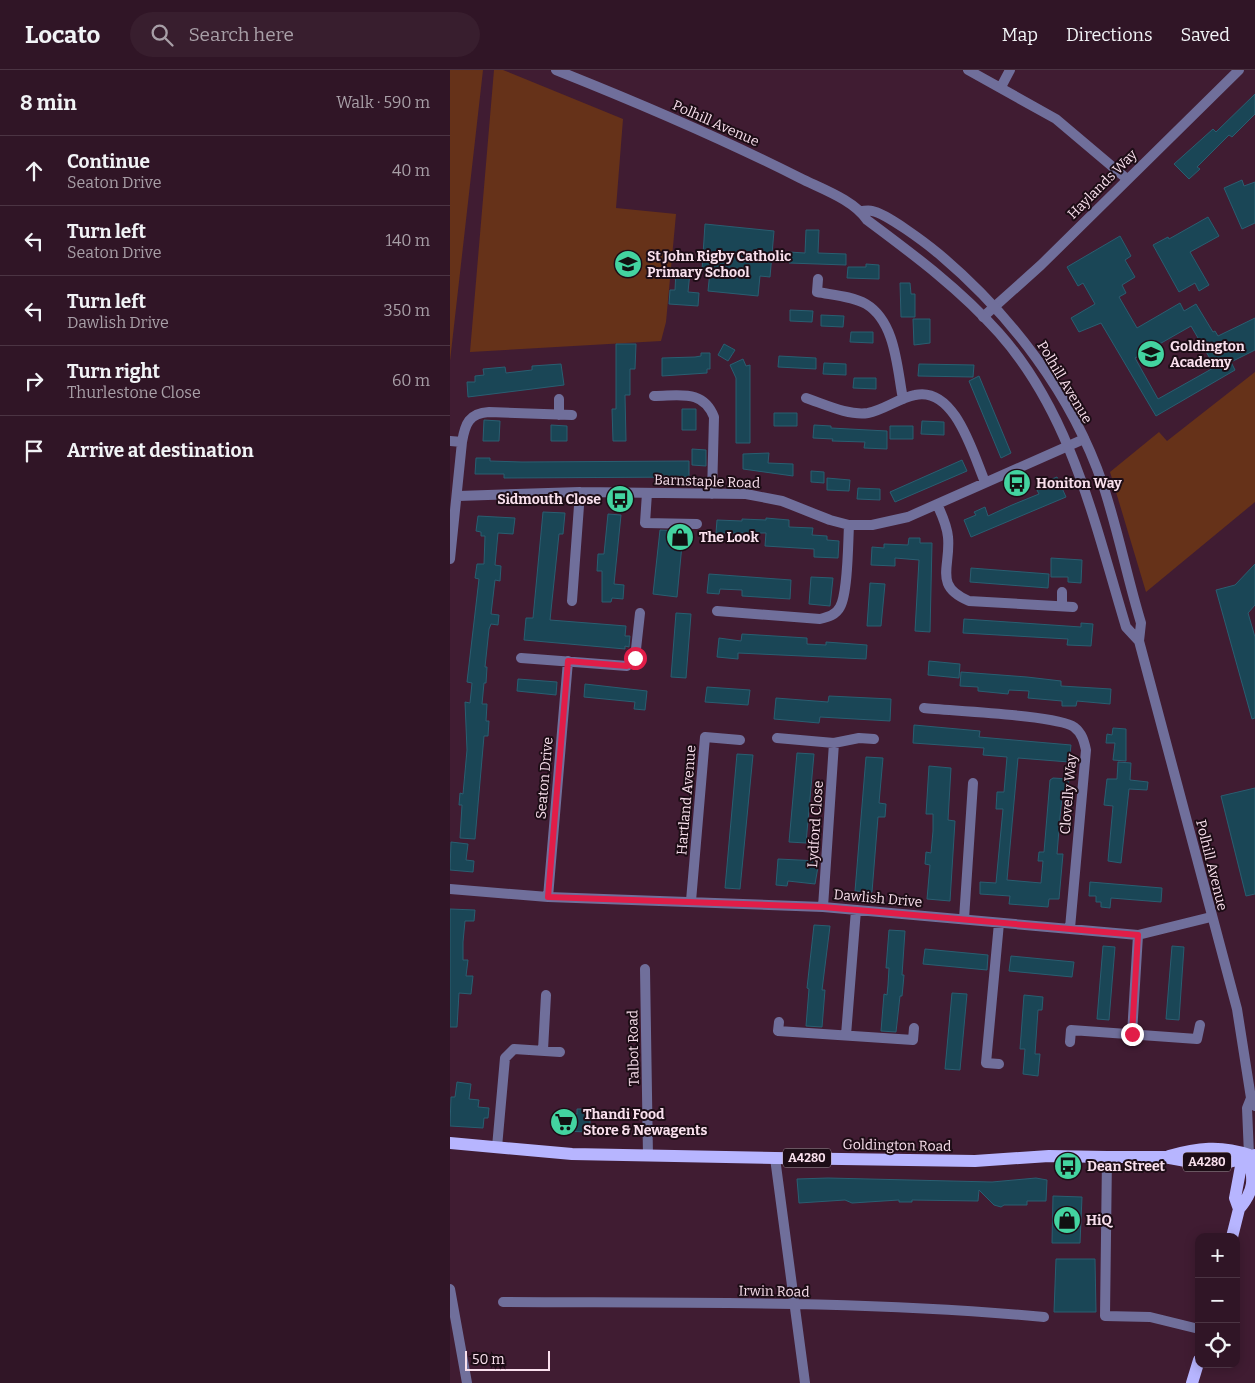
<!DOCTYPE html>
<meta charset="utf-8">
<style>
:root{--surface:#301526;--page:#381e2e;--text:#f1f3f6;--muted:#a89fa7;--line:#4b3443}
body{margin:0;font-family:Bitter,serif;background:var(--page);color:var(--text)}
.controls{position:absolute;right:15px;bottom:15px;display:grid;overflow:hidden;border-radius:10px;box-shadow:0 2px 12px #0003}
.controls button{width:45px;height:45px;display:grid;place-items:center;padding:0;border:0;border-bottom:1px solid var(--line);background:var(--surface);color:var(--text);font:25px sans-serif}
.scale{position:absolute;left:15px;bottom:12px;width:85px;box-sizing:border-box;padding-left:5px;border:2px solid #f9e0ed;border-top:0;font-size:14px;line-height:18px;white-space:nowrap;color:#f9e0ed;-webkit-text-stroke:4px #1d0d16;paint-order:stroke}
.stop{position:absolute;width:15px;height:15px;margin:-11px;border:4px solid #e11d48;border-radius:50%;background:#fff}
.stop.end{background:#e11d48;border-color:#fff;box-shadow:0 1px 5px #0008}
.list{margin:0;padding:0;list-style:none}
h2{display:flex;justify-content:space-between;align-items:center;height:65px;margin:0;padding:0 20px;font-size:21px}
h2 small{font-size:16px;font-weight:400;color:var(--muted)}
.list li{display:grid;grid-template-columns:32px 1fr auto;gap:15px;align-items:center;box-sizing:border-box;height:70px;padding:0 20px;border-top:1px solid var(--line)}
.list b{display:block;font-size:19px;white-space:nowrap}
.list p{margin:0;font-size:16px;white-space:nowrap;color:var(--muted)}
.list em{font-size:16px;font-style:normal;color:var(--muted)}
.icon{flex:none;width:28px;height:28px;fill:none;stroke:currentColor;stroke-width:2;stroke-linecap:round;stroke-linejoin:round}
.map{position:relative;flex:none;width:805px;height:1313px;overflow:hidden}
header{display:flex;align-items:center;gap:30px;box-sizing:border-box;height:70px;padding:0 25px;background:var(--surface);border-bottom:1px solid var(--line)}
header strong{font-size:24px}
nav{display:flex;gap:28px;margin-inline-start:auto;font-size:18px}
.search{width:350px;height:45px;background:var(--page);display:flex;align-items:center;gap:12px;box-sizing:border-box;padding:0 18px;border-radius:28px;color:var(--muted);font-size:19px}
main{display:flex}
aside{flex:1;background:var(--surface)}
.map>svg:first-child{display:block}
.green{fill:#663219}
.building{fill:#1a4656;stroke:#2a5e71;fill-rule:evenodd}
.lines{fill:none;stroke-linecap:round;stroke-linejoin:round}
.minor{stroke:#706f9b;stroke-width:10}
.tertiary{stroke:#706f9b;stroke-width:10}
.primary{stroke:#b7b5ff;stroke-width:12}
.route{stroke:#e11d48;stroke-width:6}
.labels{text-anchor:middle;stroke-width:4;stroke-linejoin:round;paint-order:stroke}
.shield{fill:#1d0d16;stroke:#b7a1ac;stroke-width:1}
.shield-label{font-size:12px;font-weight:bold;fill:#f9e0ed}
.street-label{font-size:14px;fill:#f9e0ed;stroke:#1d0d16}
.poi-label{font-size:14px;font-weight:bold;fill:#f9e0ed;stroke:#1d0d16;text-anchor:start}
</style>
<header>
<strong>Locato</strong>
<div class="search"><svg class="icon" aria-label="search" viewBox="0 0 24 24"><circle cx="10" cy="10" r="6"/><path d="M15 15l6 6"/></svg>Search here</div>
<nav><a>Map</a><a>Directions</a><a>Saved</a></nav>
</header>
<main>
<aside>
<h2>8 min<small>Walk · 590 m</small></h2>
<ul class="list">
<li><svg class="icon" aria-label="ahead" viewBox="0 0 24 24"><path d="M12 20V5M6 11l6-6 6 6"/></svg><div><b>Continue</b><p>Seaton Drive</p></div><em>40 m</em></li>
<li><svg class="icon" aria-label="left" viewBox="0 0 24 24"><path d="M17 20v-9H6M10 6l-5 5 5 5"/></svg><div><b>Turn left</b><p>Seaton Drive</p></div><em>140 m</em></li>
<li><svg class="icon" aria-label="left" viewBox="0 0 24 24"><path d="M17 20v-9H6M10 6l-5 5 5 5"/></svg><div><b>Turn left</b><p>Dawlish Drive</p></div><em>350 m</em></li>
<li><svg class="icon" aria-label="right" viewBox="0 0 24 24"><path d="M7 20v-9h11M14 6l5 5-5 5"/></svg><div><b>Turn right</b><p>Thurlestone Close</p></div><em>60 m</em></li>
<li><svg class="icon" aria-label="arrive" viewBox="0 0 24 24"><path d="M6 21V4h12l-3 4 3 4H6"/></svg><div><b>Arrive at destination</b></div></li>
</ul>
</aside>
<div class="map">
<svg width="805" height="1313" viewBox="0 0 805 1313">
<rect width="100%" height="100%" fill="#401c32"/>
<!-- green -->
<path class="green" d="M0,0H33L0,291Z
M44,0H53L173,49L166,138L226,144L216,252L211,271L20,282Z
M805,302V432L696,522L660,402L709,362L717,371Z"/>
<!-- building -->
<path class="building" d="M805,24V44L782,67L779,65L747,97L750,99L739,109L724,94L763,59L766,62Z
M792,110L794,116L805,112V153L792,159L774,118Z
M758,147L769,166L740,182L759,215L749,221L745,213L729,222L703,175L718,167L719,169Z
M255,154L324,161L320,207L310,206L308,226L258,221L260,201L252,200Z
M356,160H369L368,183L396,184V195L339,193V182L355,183Z
M670,166L681,186L675,190L685,207L672,215L676,223L669,227L687,258L730,233L734,241L746,234L763,262L765,261L768,266L805,248V280L781,292L785,300L706,346L651,253L629,262L621,248L645,234L633,213L628,216L617,197ZM741,256L765,297L708,329L685,288Z
M416,194L429,195V209L397,208L398,197H416Z
M226,201L240,202L238,222L249,223L248,236L219,234L220,220H225Z
M450,213H460L461,224H465V247H451Z
M340,240L363,241L362,252L340,251Z
M371,245L394,246L393,257L371,256Z
M463,249H480V273L464,275Z
M401,262H423V273L400,272Z
M166,274H186L185,299H180V325H175L176,371H163L162,339H166Z
M274,274L285,280L278,291L268,285Z
M251,283H260V299H257V303L212,306V288L245,287L251,286Z
M329,286L366,288V299L328,297Z
M293,289L296,296L300,295V373H286V308L280,295Z
M374,293L396,294V305L373,304Z
M111,294L114,315L18,327L17,312H25V306L34,305L33,299L55,297L56,303L82,300V296Z
M469,294L524,295L523,307L468,306Z
M529,306L561,383L551,388L519,311Z
M404,308H426V319L403,318Z
M232,339H246V360H232Z
M324,343H347V356H324Z
M34,350L50,351L49,371H33Z
M472,351L494,352V365L471,364Z
M101,355L117,356V371H101Z
M364,355L381,356V358L437,361V379L414,378L415,372L382,371L383,369L363,368Z
M440,356H463V369H440Z
M242,379L256,380V396L242,395Z
M319,383L318,393L343,394V406L293,399V384Z
M26,388H40V391L72,392L239,391V407L54,408V404H25Z
M512,390L517,401L445,432L440,422Z
M361,401L374,402V413L361,412Z
M607,407L616,427L521,467L514,450L526,445L524,442L535,437L538,446L562,435L589,424L587,420L598,415L597,411Z
M377,408L400,410L399,421L377,420Z
M408,418L430,419V430L407,429Z
M93,442L115,443L113,464H109L100,550L176,556L175,566H180L179,577L175,576V579L74,570L76,548H83Z
M158,444L171,445L164,514L174,515L173,529L162,528L161,532H152V501H147L148,484H154Z
M28,446L65,448L63,464L48,463L45,495L51,496L50,511L45,510L41,544L49,545L48,555L41,554L39,559L35,597H37L36,613H34L32,634H37L36,651H39L38,666H34L25,769L10,768L12,735H9L10,723L13,724L17,680L15,632L20,633L22,613L17,612L29,509L25,508L27,494H34L35,466H31V462L26,461Z
M316,448L339,450V457L363,458L362,465L377,466V470L389,471L388,488L364,487V479L315,476L316,463H266L267,450L292,451V449L316,450Z
M210,460L237,461L236,475H232L227,527L203,524Z
M459,468H470V473H482L480,562L465,561L469,490L445,488V496L421,495L422,477L434,478V474L458,475Z
M601,488L632,490L631,513L618,512V507H601Z
M805,494V535L798,543L805,567V648L802,649L766,520L785,515Z
M521,498L599,504L598,518L520,512Z
M259,504L341,510L340,529L292,526V520L270,519L269,524L257,523Z
M361,507L383,508L380,536L359,534Z
M420,513L435,514L431,556H417Z
M226,543L241,544L236,608L221,607Z
M514,549L631,557V553L643,554L641,576L617,575L618,569L513,563Z
M292,564L357,568V574L376,575V572L417,575L416,589L288,583V589L267,587L269,568L291,571Z
M479,591L510,594L509,608L478,605Z
M511,602L577,607L611,611V616L661,619L660,634L627,631L626,636H612V631L578,628L579,621L559,620L558,624L528,621V617L510,616Z
M68,609L107,612L106,625L67,621Z
M135,614L197,621L195,640L184,639L185,632L134,627Z
M257,617L300,620L298,635L255,632Z
M379,626L441,629L440,651L370,647L369,653L324,649L326,628L378,632Z
M464,655L530,661L529,667L621,675L619,692L568,688L557,810L591,813L593,791H588L589,782H594L600,710L603,708L619,709L617,727H612L610,747L607,784H613L609,829H599L598,837L559,834L560,826L530,824V812L546,813L553,739H546L547,722H554L557,687L533,685L534,678L463,673Z
M663,658L676,659V691L663,690L665,673H656L657,664L662,665Z
M347,683L364,684L356,773L339,772Z
M287,684L303,685L290,819L275,818Z
M416,687L433,688L429,733L436,734L435,747H428L422,822L405,821Z
M668,692L681,693L680,710L698,712L697,720L679,719L671,793L658,791L663,736L654,735L657,709H667Z
M479,696L501,698L498,750L505,751L500,831L477,829L480,795L475,794L476,782L481,783L483,761V744H476Z
M805,718V824L796,826L771,726Z
M1,772L18,774L16,790L24,791L23,802L0,800Z
M328,789L369,791L365,814L338,811L337,816L326,815Z
M640,812L712,818L711,832L661,828L660,838L651,837V832H646V826H639Z
M0,839L25,840L24,851H15L13,872V890H18L16,906H23L21,924L9,923L7,957H0Z
M364,855L380,856L372,920H375L372,957L356,956L359,919L357,918Z
M439,860L455,861L452,905H454L453,916L452,926H450L446,962L431,961L434,924L437,925L438,915L439,898H436Z
M653,876L665,877L659,950L647,949Z
M722,876L734,877L729,950L716,949Z
M475,879L538,885L537,900L473,894Z
M561,886L624,892L622,907L559,901Z
M502,923L517,924L510,1000L495,999Z
M574,925L593,927L592,940H588L585,984H590L588,1006L573,1004L575,979H570Z
M7,1012L21,1014L19,1029L29,1030L28,1037L39,1038L38,1048H34L33,1058L0,1056L1,1027H5Z
M127,1039H140V1062L107,1061L106,1044H127Z
M378,1108L542,1112L586,1108L597,1110L596,1131H577V1135H554L551,1137L544,1135L529,1120L528,1131L462,1130V1132H449V1130L402,1133L395,1130L349,1133L347,1109Z
M603,1126L632,1127L630,1173H602Z
M606,1189H645L646,1242H604Z"/>
<g class="lines">
<!-- minor -->
<path class="minor" d="M518,0L606,49L677,109
M551,17L560,0
M368,209L367,222C383,225 402,226 416,234C446,252 447,299 453,329
M533,247L591,195L789,0
M204,326C230,326 253,319 264,347L262,424
M356,328C374,334 399,346 418,343C434,340 449,328 465,325C505,316 523,384 535,412
M109,345V329
M0,371L12,372
M197,423L195,453L247,454
M8,426L130,422L296,424L332,431L380,450L399,455H422L458,447L634,369
M487,434C492,445 497,455 498,467C501,497 483,516 519,531L623,537
M0,489L12,372C15,354 19,343 39,342L122,345
M612,522V536
M122,531L130,422
M267,541L370,549C378,547 386,545 390,537C398,523 398,473 399,455
M71,588L177,596L185,588L190,543
M474,638C500,641 607,645 624,657C632,663 634,671 636,680L620,858
M327,668L384,673L409,668L424,669
M0,819L98,827L373,837L688,865L761,847
M98,827L118,591
M241,831L255,667L290,670
M373,837L384,673
M514,849L523,713
M195,899L198,1086
M329,952L328,961L463,970L464,958
M682,964L688,865
M396,965L406,840
M620,972L621,960L747,969L750,955
M93,980L96,925
M549,994L536,993L549,853
M47,1077L55,988L64,979L110,982
M657,1087L655,1246L700,1247L749,1259
M325,1088L355,1313
M0,1219L17,1313
M53,1232C233,1233 414,1230 594,1247"/>
<!-- tertiary -->
<path class="tertiary" d="M106,0C189,33 271,68 350,108C372,119 404,130 417,150C464,185 510,219 549,263C622,345 645,455 676,557L689,571
M411,141C414,141 419,140 422,141C436,143 477,174 489,184C561,245 622,324 653,415C668,460 677,507 691,553L689,571L787,939L801,1028L805,1036
M799,1085L797,1038L801,1028"/>
<!-- primary -->
<path class="primary" d="M0,1073L122,1084L325,1088L525,1091L599,1086L657,1087H714L736,1091L779,1092L805,1085
M719,1086C747,1078 771,1075 799,1085
M789,1139C805,1120 804,1110 799,1085
M782,1167L789,1139L785,1128L791,1096L799,1085
M742,1313L749,1290"/>
</g>
<g class="lines">
<!-- route -->
<path class="route" d="M185,588L177,596L118,591L98,827L373,837L688,865L682,964"/>
</g>
<!-- icons -->
<defs>
<g id="school-disc" transform="scale(1.4375)"><circle r="9.5" fill="#43d4a0" stroke="#1d0d16"/><path d="M0-5L7-2L0 1L-7-2ZM-4 1L0 2.5L4 1V4Q0 6-4 4Z" fill="#111"/></g>
<g id="bus-disc" transform="scale(1.4375)"><circle r="9.5" fill="#43d4a0" stroke="#1d0d16"/><path d="M-5-6H5V4H4V6H2V4H-2V6H-4V4H-5ZM-3.5-4V0h7V-4ZM-3.5 1.2v1.5H-2V1.2ZM2 1.2v1.5H3.5V1.2Z" fill="#111"/></g>
<g id="shop-disc" transform="scale(1.4375)"><circle r="9.5" fill="#43d4a0" stroke="#1d0d16"/><path d="M-5-2.5h2.3a2.7 3.5 0 0 1 5.4 0H5L5.5 6h-11ZM-1.5-2.5h3a1.5 2.3 0 0 0-3 0Z" fill="#111"/></g>
<g id="supermarket-disc" transform="scale(1.4375)"><circle r="9.5" fill="#43d4a0" stroke="#1d0d16"/><path d="M-6-5.5h2.5l.6 2H6L4.5 2H-2.5L-4.4-4H-6ZM-1.5 3.2a1.3 1.3 0 1 0 .1 0ZM3 3.2a1.3 1.3 0 1 0 .1 0Z" fill="#111"/></g>
</defs>
<g fill-rule="evenodd">
<use href="#school-disc" x="178" y="194"/>
<use href="#school-disc" x="701" y="284"/>
<use href="#bus-disc" x="567" y="413"/>
<use href="#bus-disc" x="170" y="429"/>
<use href="#shop-disc" x="230" y="467"/>
<use href="#supermarket-disc" x="114" y="1052"/>
<use href="#bus-disc" x="618" y="1096"/>
<use href="#shop-disc" x="617" y="1150"/>
</g>
<g class="labels">
<!-- shield labels -->
<g class="shield">
<rect x="333" y="1078.5" width="48" height="19" rx="4"/>
<rect x="733" y="1082.5" width="48" height="19" rx="4"/>
</g>
<g class="shield-label">
<text x="357" y="1092">A4280</text>
<text x="757" y="1096">A4280</text>
</g>
<!-- street labels -->
<g class="street-label">
<text transform="translate(266 53) rotate(24)" y="5">Polhill Avenue</text>
<text transform="translate(652 114) rotate(-45)" y="5">Haylands Way</text>
<text transform="translate(615 312) rotate(59)" y="5">Polhill Avenue</text>
<text transform="translate(257 411) rotate(2)" y="5">Barnstaple Road</text>
<text transform="translate(94 708) rotate(-85)" y="5">Seaton Drive</text>
<text transform="translate(618 724) rotate(-85)" y="5">Clovelly Way</text>
<text transform="translate(236 730) rotate(-85)" y="5">Hartland Avenue</text>
<text transform="translate(365 754) rotate(-86)" y="5">Lydford Close</text>
<text transform="translate(762 795) rotate(76)" y="5">Polhill Avenue</text>
<text transform="translate(428 828) rotate(5)" y="5">Dawlish Drive</text>
<text transform="translate(183 978) rotate(-91)" y="5">Talbot Road</text>
<text transform="translate(447 1075) rotate(1)" y="5">Goldington Road</text>
<text transform="translate(324 1221) rotate(1)" y="5">Irwin Road</text>
</g>
<!-- poi labels -->
<g class="poi-label">
<text x="197" y="191">St John Rigby Catholic<tspan x="197" dy="16">Primary School</tspan></text>
<text x="720" y="281">Goldington<tspan x="720" dy="16">Academy</tspan></text>
<text x="586" y="418">Honiton Way</text>
<text x="151" y="434" text-anchor="end">Sidmouth Close</text>
<text x="249" y="472">The Look</text>
<text x="133" y="1049">Thandi Food<tspan x="133" dy="16">Store &amp; Newagents</tspan></text>
<text x="637" y="1101">Dean Street</text>
<text x="636" y="1155">HiQ</text>
</g>
</g>
</svg>
<div class="controls">
<button>+</button>
<button>−</button>
<button><svg class="icon" aria-label="locate" viewBox="0 0 24 24"><circle cx="12" cy="12" r="6"/><path d="M12 2v4M12 18v4M2 12h4M18 12h4"/></svg></button>
</div>
<div class="scale">50 m</div>
<div class="stop" style="left:185px;top:588px"></div>
<div class="stop end" style="left:682px;top:964px"></div>
</div>
</main>
